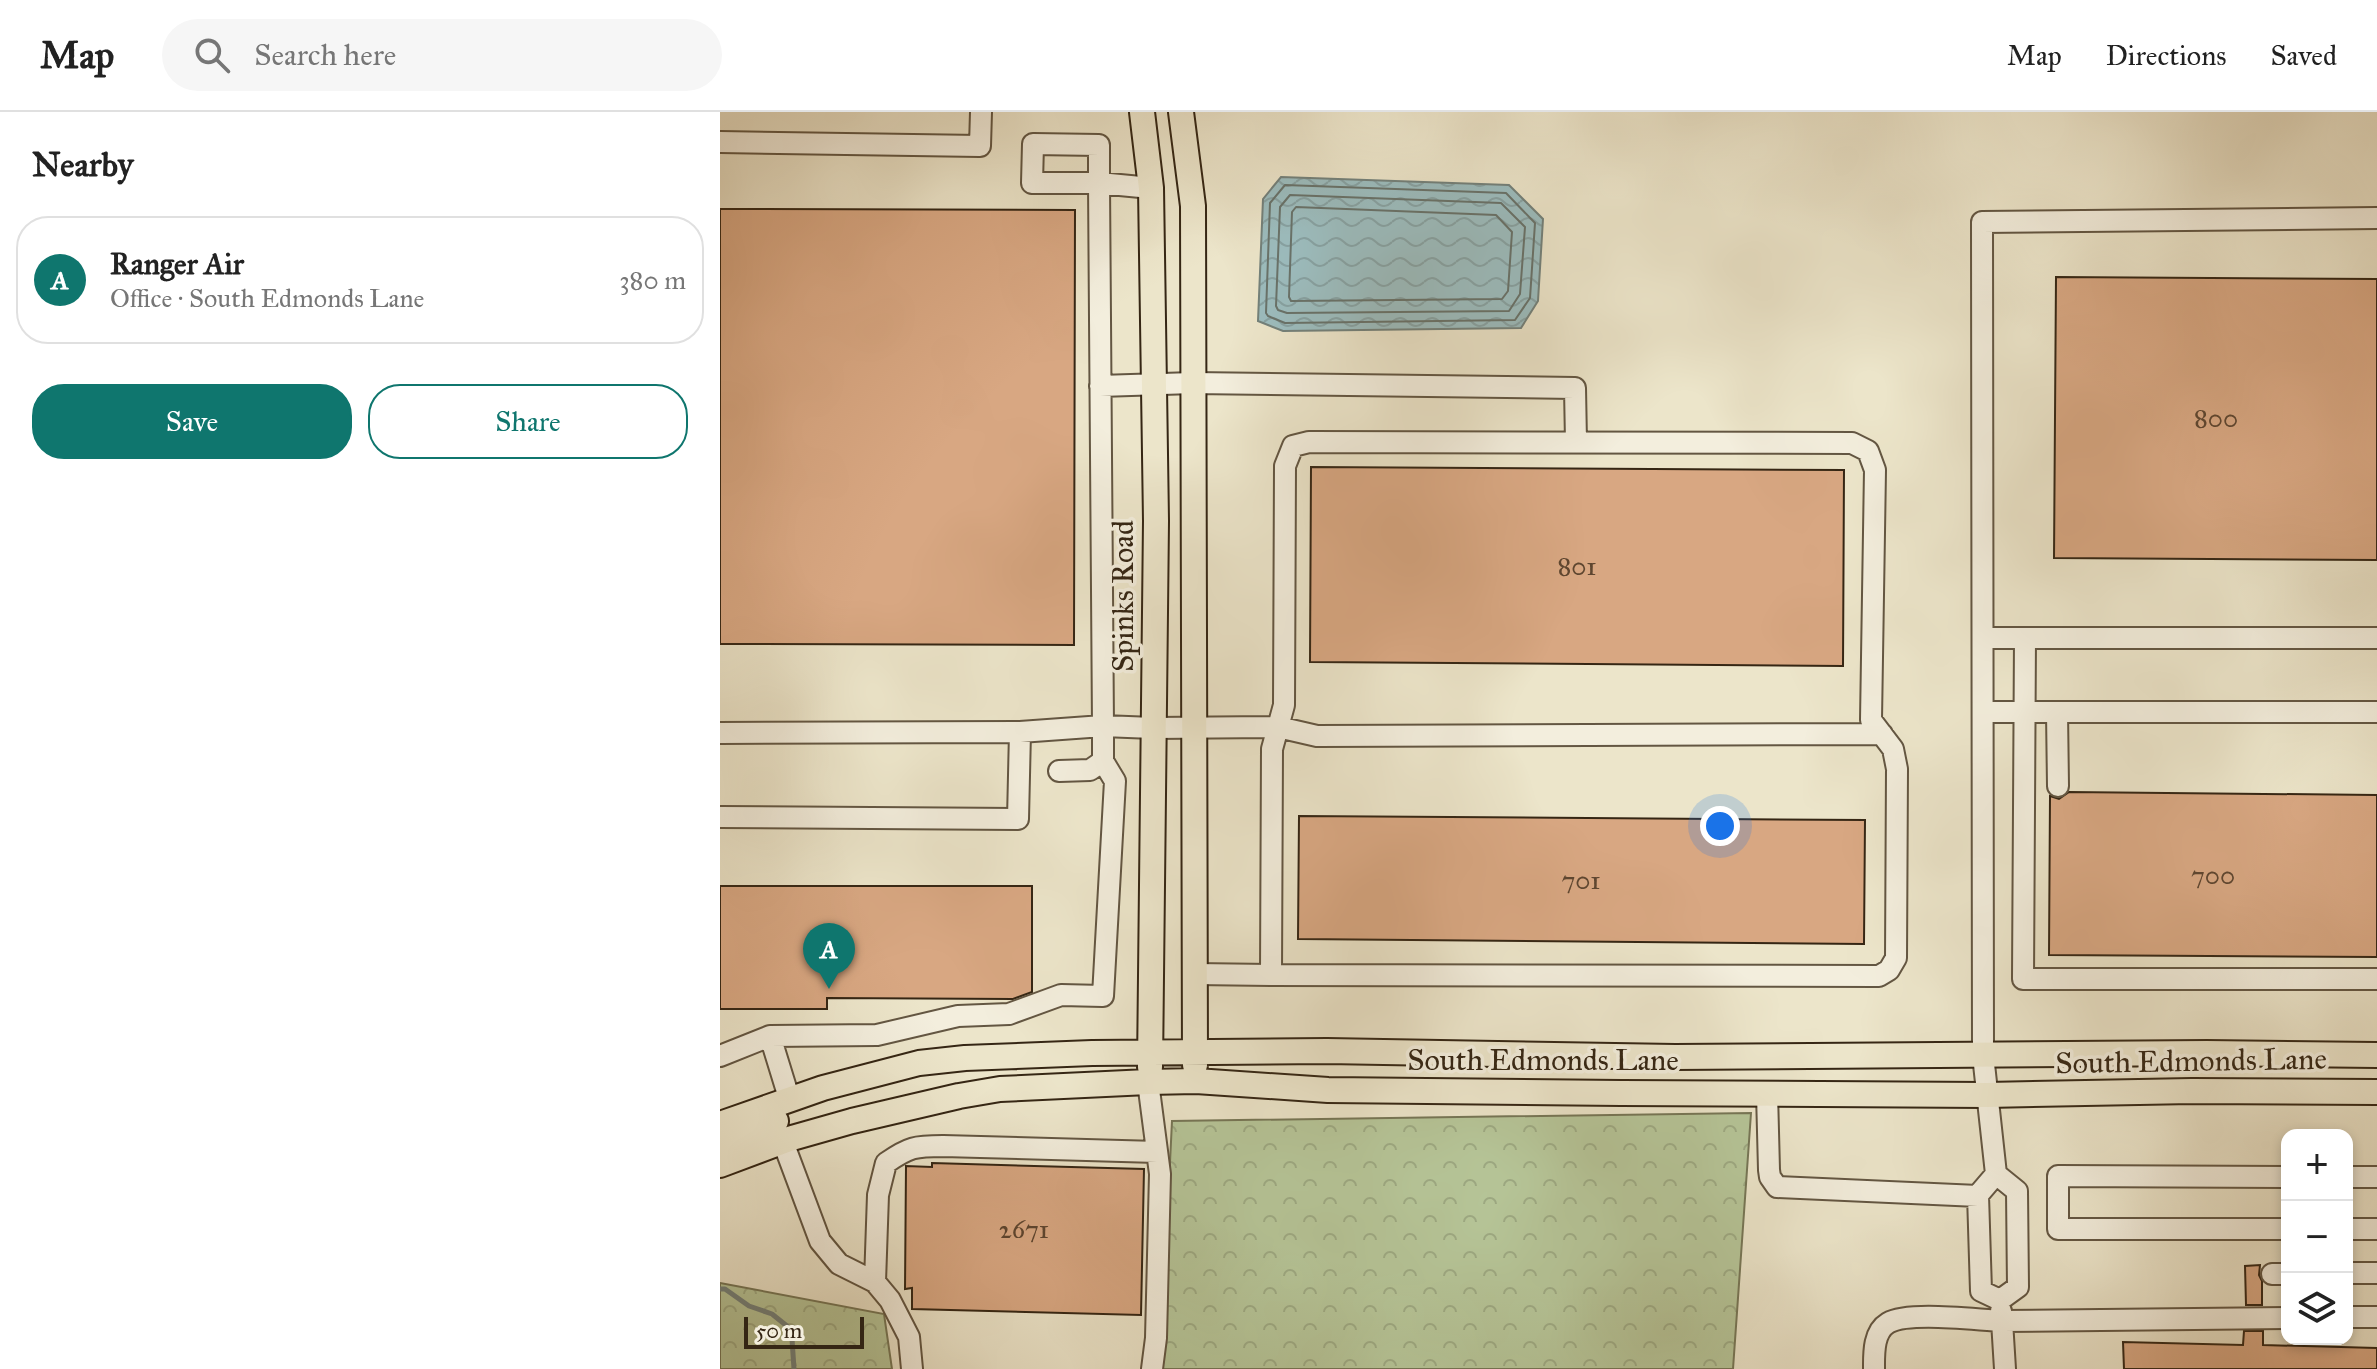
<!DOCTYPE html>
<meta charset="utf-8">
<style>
:root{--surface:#fff;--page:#f6f6f6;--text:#222;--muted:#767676;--line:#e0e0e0;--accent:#0f766e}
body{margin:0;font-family:"IM FELL Great Primer",serif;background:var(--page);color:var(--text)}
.controls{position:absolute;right:24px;bottom:24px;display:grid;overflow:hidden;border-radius:16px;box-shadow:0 4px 12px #0003}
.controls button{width:72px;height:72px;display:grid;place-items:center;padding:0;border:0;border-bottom:2px solid var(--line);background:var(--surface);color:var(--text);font:40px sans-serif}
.scale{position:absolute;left:24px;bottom:20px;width:120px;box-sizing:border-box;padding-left:8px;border:4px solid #352614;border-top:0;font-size:22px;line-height:28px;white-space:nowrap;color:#352614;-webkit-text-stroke:6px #f3eedd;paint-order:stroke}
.you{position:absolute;left:1000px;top:714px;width:28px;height:28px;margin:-20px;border:6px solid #fff;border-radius:50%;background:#1a73e8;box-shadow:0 0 0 12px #1a73e833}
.badge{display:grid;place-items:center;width:52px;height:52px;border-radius:50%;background:var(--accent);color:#fff;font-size:26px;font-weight:700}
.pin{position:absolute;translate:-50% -66px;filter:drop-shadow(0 2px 4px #0008)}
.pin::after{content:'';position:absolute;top:42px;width:28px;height:24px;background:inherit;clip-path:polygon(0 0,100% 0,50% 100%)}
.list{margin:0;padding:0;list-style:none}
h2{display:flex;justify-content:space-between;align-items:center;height:104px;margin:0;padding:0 32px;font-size:34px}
h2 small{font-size:26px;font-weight:400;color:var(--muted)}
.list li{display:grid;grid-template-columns:52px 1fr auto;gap:24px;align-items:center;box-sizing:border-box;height:128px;margin:0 16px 16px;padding:0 16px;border:2px solid var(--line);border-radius:32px}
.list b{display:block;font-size:30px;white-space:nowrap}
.list p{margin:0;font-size:26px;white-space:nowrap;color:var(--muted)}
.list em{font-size:26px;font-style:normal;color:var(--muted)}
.actions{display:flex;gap:16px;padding:24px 32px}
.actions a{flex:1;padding:18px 0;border:2px solid var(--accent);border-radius:32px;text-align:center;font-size:28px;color:var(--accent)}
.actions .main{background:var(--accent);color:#fff}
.icon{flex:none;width:44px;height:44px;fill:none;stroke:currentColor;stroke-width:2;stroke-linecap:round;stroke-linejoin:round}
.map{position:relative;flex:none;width:1657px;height:1257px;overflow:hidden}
header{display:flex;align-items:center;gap:48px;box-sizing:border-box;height:112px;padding:0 40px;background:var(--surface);border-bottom:2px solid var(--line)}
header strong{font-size:38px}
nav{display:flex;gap:44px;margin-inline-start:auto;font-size:28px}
.search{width:560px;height:72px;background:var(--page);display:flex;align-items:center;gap:20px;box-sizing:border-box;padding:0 28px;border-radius:44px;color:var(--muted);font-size:30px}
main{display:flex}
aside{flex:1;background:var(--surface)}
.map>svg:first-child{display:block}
.forest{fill:url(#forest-crowns);stroke:#767656;stroke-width:2}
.water{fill:url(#water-waves);stroke:#73817b;stroke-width:2}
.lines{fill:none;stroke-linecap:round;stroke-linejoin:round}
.shore{stroke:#68726a;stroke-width:2}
.stream{stroke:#73817b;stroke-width:5}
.building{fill:#d8a782;stroke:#352614;stroke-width:2}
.minor-casing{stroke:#635642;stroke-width:24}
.major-casing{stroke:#352614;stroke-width:28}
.minor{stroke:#f3eedd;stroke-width:20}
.major{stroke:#ece5ca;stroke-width:24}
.labels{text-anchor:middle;stroke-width:7;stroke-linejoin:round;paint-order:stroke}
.number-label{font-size:26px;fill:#5e4630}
.street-label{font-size:30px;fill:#352614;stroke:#f3eedd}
</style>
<header>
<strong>Map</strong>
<div class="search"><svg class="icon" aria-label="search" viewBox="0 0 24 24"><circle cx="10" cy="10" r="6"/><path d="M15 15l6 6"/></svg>Search here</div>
<nav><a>Map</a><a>Directions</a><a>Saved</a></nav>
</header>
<main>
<aside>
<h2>Nearby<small></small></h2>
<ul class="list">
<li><span class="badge">A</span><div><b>Ranger Air</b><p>Office · South Edmonds Lane</p></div><em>380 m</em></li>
</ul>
<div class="actions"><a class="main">Save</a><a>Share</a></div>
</aside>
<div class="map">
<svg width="1657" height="1257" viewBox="0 0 1657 1257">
<defs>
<pattern id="forest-crowns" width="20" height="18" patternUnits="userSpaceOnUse" patternTransform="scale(2)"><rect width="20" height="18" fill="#b6c598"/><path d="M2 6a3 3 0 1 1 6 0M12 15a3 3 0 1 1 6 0" fill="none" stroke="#9da982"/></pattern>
<pattern id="water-waves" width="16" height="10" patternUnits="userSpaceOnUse" patternTransform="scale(2)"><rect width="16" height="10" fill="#9cbdbf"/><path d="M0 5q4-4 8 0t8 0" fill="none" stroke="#87a2a3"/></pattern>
</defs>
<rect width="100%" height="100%" fill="#ece5ca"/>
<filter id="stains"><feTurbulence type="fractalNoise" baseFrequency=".0025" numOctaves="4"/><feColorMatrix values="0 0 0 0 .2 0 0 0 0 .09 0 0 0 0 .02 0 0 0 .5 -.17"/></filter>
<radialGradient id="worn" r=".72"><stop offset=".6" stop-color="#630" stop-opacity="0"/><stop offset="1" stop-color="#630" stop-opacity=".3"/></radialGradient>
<!-- forest -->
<path class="forest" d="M1031,1001L1013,1257H440L452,1009Z
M0,1171L164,1202L172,1257H0Z"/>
<!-- water -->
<path class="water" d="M561,65L789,73L823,107L818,189L801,216L563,219L538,209L543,87Z"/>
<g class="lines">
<!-- shore -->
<path class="shore" d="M565,73L786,81L815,111L810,186L795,208L565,211L548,204L546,201L550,91Z
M570,83L781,91L805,115L800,182L789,199L567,201L558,198L556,194L560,95Z
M576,95L776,103L792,120L788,179L782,187L571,189L569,185L572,100Z"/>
<!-- stream -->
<path class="stream" d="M0,1177H5L29,1194L52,1202L67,1214L72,1227L74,1257"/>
</g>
<!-- building -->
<path class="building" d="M0,97L355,98L354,533L0,532Z
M1336,165L1657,167V448L1334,446Z
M591,355L1124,358L1123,554L590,550Z
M1349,680L1657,683V845L1329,843L1330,684L1339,687Z
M579,704L1145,708L1144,832L578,827Z
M0,774H312V880L293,887L107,886V897H0Z
M212,1051L424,1057L421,1203L192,1197V1176L185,1177L186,1054L212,1055Z
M1540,1153L1539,1163L1542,1169V1193H1526L1525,1154Z
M1524,1219H1543V1233L1657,1236V1257H1404L1403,1230L1523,1233Z"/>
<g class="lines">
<!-- minor casing -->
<g class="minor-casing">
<path id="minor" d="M0,30L260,34L261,0
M380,274L473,271L855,276L856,330
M1264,526H1657
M1305,526L1303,867H1657
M1264,600H1657
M1337,600L1338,674
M0,621L300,620
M339,659L370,658L383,649
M0,705L298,707L300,620L383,614L379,71V33L313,32L312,71H379L431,76
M475,862L551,863L1159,864L1169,858L1176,846L1177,657L1173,637L1151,608L1155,358L1148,339L1132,331L589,330L573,334L565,354L564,593L552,637L551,863
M50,924L70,989
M0,944L50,924L157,923L238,904L289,902L341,883L383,884L395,669L383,649V614L433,616L558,615L597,624L1162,622
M428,970L440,1062L436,1226L432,1257
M1047,981L1049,1058L1050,1065L1057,1075L1258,1084
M63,1030L100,1129L119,1152L155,1170L170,1188L189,1225L192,1257
M1276,1062L1263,943L1262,110L1657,106
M1276,1062L1297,1079L1298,1175L1280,1188L1261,1179L1258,1083Z
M1567,1065L1338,1064V1117H1567
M1627,1065H1657
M1627,1117H1657
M1627,1161H1657
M1552,1162H1567
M155,1170L158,1083L166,1051C189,1035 195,1034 223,1034L437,1040
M1627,1205H1657
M1154,1257C1154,1242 1153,1220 1168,1211C1189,1199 1256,1208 1282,1209L1281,1199
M1285,1257L1282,1209L1567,1206"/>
</g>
<!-- major casing -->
<g class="major-casing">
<path id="major" d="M422,0L431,76L436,409L430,955
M461,0L473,94L475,953
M0,1012L103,976L199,951L245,946L372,941L607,939L955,945L1487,941L1657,943
M0,1034L56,1009
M0,1053L72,1026L132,1009L239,984L280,977L428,970L476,969L608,978L901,981L1267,983L1472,979L1657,980"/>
</g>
<!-- minor -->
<use href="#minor" class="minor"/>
<!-- major -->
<use href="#major" class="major"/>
</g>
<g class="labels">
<!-- number labels -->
<g class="number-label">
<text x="1496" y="315">800</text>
<text x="857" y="463">801</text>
<text x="1493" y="772">700</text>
<text x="861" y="777">701</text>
<text x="304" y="1126">2671</text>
</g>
<!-- street labels -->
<g class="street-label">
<text transform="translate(403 484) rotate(-90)" y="10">Spinks Road</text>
<text x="823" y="958">South Edmonds Lane</text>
<text transform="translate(1471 949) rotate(-1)" y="10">South Edmonds Lane</text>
</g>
</g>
<rect width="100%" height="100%" filter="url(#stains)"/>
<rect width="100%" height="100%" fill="url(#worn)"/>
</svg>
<div class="controls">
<button>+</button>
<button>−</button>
<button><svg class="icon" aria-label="layers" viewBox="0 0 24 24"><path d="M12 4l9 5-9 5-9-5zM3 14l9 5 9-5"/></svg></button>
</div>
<div class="scale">50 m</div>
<div class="you"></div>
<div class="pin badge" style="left:109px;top:877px">A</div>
</div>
</main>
